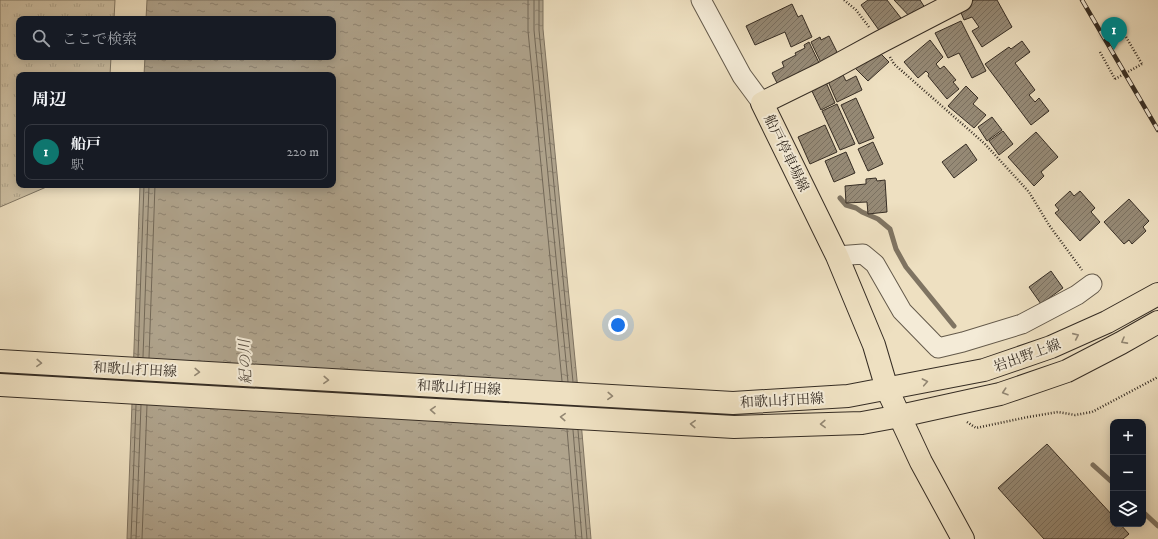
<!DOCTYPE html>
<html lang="ja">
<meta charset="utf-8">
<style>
:root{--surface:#171b24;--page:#242831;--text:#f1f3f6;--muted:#9ea1a6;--line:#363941;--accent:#0f766e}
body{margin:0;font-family:"IM FELL DW Pica","Noto Serif JP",serif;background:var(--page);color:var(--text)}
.controls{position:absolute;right:12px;bottom:12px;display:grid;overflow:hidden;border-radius:8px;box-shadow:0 2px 10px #0003}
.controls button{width:36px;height:36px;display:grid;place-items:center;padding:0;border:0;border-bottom:1px solid var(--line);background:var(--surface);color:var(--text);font:20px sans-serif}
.you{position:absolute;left:618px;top:325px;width:14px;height:14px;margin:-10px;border:3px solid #fff;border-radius:50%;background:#1a73e8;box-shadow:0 0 0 6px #1a73e833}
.badge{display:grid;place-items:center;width:26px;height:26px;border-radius:50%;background:var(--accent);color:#fff;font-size:13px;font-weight:700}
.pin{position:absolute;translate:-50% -33px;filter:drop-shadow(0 1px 2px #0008)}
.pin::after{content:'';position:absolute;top:21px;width:14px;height:12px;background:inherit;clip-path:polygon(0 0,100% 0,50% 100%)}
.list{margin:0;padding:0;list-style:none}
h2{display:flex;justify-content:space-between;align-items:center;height:52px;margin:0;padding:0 16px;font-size:17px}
h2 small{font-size:13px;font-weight:400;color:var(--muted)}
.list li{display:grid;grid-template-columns:26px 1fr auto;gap:12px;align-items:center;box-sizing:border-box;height:56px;margin:0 8px 8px;padding:0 8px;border:1px solid var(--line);border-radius:8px}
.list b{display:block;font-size:15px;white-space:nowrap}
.list p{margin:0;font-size:13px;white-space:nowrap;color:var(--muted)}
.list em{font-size:13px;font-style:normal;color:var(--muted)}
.icon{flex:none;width:22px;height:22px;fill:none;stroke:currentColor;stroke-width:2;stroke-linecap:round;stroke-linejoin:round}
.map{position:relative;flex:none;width:1158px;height:539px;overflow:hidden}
.search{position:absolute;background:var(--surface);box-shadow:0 2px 10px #0003;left:16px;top:16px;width:320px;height:44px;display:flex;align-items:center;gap:10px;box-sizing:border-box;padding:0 14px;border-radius:8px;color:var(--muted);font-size:15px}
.panel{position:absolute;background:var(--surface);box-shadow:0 2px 10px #0003;left:16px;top:72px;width:320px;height:116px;border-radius:8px}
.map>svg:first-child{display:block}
.grass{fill:url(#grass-tufts);stroke:#827865}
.water{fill:url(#water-ripples);stroke:#7f7462}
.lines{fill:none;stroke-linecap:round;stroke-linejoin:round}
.shore{stroke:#726858;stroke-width:1}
.stream{stroke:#7f7462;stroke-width:5}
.building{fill:url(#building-hatch);stroke:#362d24}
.minor-casing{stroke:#645a4b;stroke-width:21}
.major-casing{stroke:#362d24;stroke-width:24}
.path{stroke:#362d24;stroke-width:2.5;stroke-dasharray:1 2;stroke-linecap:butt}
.minor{stroke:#f4ebd7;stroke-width:19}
.major{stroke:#eee0c1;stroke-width:22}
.rail-casing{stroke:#362d24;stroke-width:4.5}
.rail{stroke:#f4ebd7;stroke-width:3;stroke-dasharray:9;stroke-linecap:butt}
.path-bridge{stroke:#362d24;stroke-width:2.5;stroke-dasharray:1 2;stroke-linecap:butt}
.oneway{stroke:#928672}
.labels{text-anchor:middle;stroke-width:4;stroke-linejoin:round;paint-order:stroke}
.street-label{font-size:14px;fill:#362d24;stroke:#f4ebd7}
.water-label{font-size:15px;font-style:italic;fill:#5a5043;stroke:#f4ebd7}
</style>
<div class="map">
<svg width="1158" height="539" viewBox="0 0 1158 539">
<defs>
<pattern id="grass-tufts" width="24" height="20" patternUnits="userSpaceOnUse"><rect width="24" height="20" fill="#cfc2a6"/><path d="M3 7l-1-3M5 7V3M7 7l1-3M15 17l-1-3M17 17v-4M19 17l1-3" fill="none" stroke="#b2a78f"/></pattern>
<pattern id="water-ripples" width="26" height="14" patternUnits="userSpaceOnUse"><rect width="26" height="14" fill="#afa38c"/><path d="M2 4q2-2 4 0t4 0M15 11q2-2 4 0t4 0" fill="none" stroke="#8f8572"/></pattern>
<pattern id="building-hatch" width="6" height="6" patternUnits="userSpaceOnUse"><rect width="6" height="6" fill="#968a76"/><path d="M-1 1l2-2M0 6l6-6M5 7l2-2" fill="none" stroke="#7b7161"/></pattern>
</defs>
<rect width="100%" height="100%" fill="#eee0c1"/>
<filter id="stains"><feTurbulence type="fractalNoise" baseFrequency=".005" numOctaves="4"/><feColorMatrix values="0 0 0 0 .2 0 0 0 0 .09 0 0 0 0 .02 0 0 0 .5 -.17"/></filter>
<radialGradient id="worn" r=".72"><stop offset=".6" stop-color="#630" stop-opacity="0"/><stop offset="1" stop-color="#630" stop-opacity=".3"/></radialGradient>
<!-- grass -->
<path class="grass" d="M0,0H115L114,19H19V57H111L110,75H19V185H51L0,207Z"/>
<!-- water -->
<path class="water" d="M147,0H543V29L581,421L591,539H127L140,185H333V75H144L145,57H333V19H146Z"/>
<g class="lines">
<!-- shore -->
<path class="shore" d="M528,0V31L562,381
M534,0V30L568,382
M539,0V30L573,382
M138,357L144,185
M143,357L149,185
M149,358L155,185
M567,429L576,539
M573,430L582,539
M578,430L587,539
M131,539L136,405
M136,539L141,405
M142,539L147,405"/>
<!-- stream -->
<path class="stream" d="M840,198L846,205L856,208L862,212L878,219L890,229L896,249L906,267L954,326
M1093,465L1113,483
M1143,512L1158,526"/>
</g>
<!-- building -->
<path class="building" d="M868,0H887L901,18L881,33L861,5Z
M894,0H920L927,11L913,20Z
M974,0H997L1012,27L982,47L972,31L979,27L972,17L964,20L959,8Z
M792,4L798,17L802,15L812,37L791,47L785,32L755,45L746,26Z
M961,21L986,71L972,78L959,53L948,58L935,33Z
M829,36L838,54L822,65L811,42L820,37L821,40Z
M930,40L943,57L936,64L940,69L944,66L956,80L953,82L959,89L947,99L928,76L929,74L926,71L918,78L904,62Z
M1022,41L1030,52L1015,63L1035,90L1029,95L1035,102L1039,98L1049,111L1031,125L985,64L1009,47L1011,49Z
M809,42L821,67L779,87L772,73L784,67L782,62L796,55L795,53L805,48L804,45Z
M877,50L889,62L868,81L854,67Z
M838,74L839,77L843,75L846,81L856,76L862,90L837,102L827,79Z
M825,80L835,103L821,110L810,87Z
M966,86L978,98L973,104L986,115L974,128L948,106Z
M856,98L874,138L859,144L841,105Z
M837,104L855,144L840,150L822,111Z
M992,117L1002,130L987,141L978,127Z
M825,125L837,152L810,164L798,137Z
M1003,131L1013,144L999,155L989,141Z
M1036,132L1058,157L1041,172L1044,176L1034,186L1008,157Z
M873,142L883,164L868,171L858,149Z
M966,144L977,160L954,178L942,162Z
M846,152L855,173L834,182L825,161Z
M876,178L877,181L885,180L887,212L868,214L867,202L846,203L845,186L866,184V179Z
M1070,191L1074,196L1080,191L1095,208L1091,212L1100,222L1080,241L1055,213L1059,210L1055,205Z
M1129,199L1149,221L1143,227L1146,231L1132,244L1129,240L1124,244L1104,222Z
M1051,271L1063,288L1041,304L1029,287Z
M1047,444L1113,516V524H1120L1129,534L1123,539H1044L998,488Z"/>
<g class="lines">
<!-- minor casing -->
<g class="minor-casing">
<path id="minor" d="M701,0L742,76L762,103
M837,256L863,254L875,264L902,311L938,348L963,342L1022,324L1077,295L1092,284"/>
</g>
<!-- major casing -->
<g class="major-casing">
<path id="major" d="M961,0L880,42L825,72L762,103L837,256L874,345L887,389L921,462L963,539
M0,361L733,403L848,396L984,370L1051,347L1107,322L1158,294
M0,385L734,427L862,423L900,416L1000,394L1067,371L1121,343L1158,322"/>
</g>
<!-- path -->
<path class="path" d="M844,0L856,10L869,27
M1126,37L1142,64
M1100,52L1115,79
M890,57L894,64L985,144L1029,192L1049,225L1082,270
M967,422L976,428L1028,417L1058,412L1075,415L1092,412L1158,377"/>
<!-- minor -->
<use href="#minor" class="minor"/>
<!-- major -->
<use href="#major" class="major"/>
<!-- rail casing -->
<g class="rail-casing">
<path id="rail" d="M1082,0L1158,130"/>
</g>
<!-- rail -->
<use href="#rail" class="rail"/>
<!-- path-bridge -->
<path class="path-bridge" d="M1115,79L1142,64"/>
</g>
<!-- one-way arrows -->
<defs><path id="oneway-chevron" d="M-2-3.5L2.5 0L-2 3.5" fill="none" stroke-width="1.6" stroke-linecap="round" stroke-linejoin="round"/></defs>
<g class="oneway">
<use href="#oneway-chevron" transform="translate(1076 336) rotate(-24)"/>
<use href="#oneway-chevron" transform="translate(1124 341) rotate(151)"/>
<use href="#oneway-chevron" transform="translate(39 363) rotate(3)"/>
<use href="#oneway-chevron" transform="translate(197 372) rotate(3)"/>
<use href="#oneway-chevron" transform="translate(326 380) rotate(3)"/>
<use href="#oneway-chevron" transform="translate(925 382) rotate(-11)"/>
<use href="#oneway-chevron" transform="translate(1005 392) rotate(162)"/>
<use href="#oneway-chevron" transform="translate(610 396) rotate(3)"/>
<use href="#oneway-chevron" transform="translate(433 410) rotate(-177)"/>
<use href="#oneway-chevron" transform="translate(563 417) rotate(-177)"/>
<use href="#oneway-chevron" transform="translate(693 424) rotate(-177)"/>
<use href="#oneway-chevron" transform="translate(823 424) rotate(178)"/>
</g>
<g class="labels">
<!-- street labels -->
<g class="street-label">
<text transform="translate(787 153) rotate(64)" y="5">船戸停車場線</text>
<text transform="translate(1027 355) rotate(-20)" y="5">岩出野上線</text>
<text transform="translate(135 369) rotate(3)" y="5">和歌山打田線</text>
<text transform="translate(459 387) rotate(3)" y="5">和歌山打田線</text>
<text transform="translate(782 400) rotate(-3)" y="5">和歌山打田線</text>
</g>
<!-- water labels -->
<g class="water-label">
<text transform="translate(245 362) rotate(-92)" y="5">紀の川</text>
</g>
</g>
<rect width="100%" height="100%" filter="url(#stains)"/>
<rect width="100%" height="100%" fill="url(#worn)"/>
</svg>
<div class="controls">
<button>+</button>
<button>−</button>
<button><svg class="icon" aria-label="layers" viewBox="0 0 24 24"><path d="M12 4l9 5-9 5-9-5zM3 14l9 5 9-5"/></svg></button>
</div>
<div class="you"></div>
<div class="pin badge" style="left:1114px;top:50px">1</div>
<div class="search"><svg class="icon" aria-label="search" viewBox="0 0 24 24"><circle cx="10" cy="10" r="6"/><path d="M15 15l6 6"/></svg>ここで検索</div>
<section class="panel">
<h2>周辺<small></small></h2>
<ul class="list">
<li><span class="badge">1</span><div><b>船戸</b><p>駅</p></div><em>220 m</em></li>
</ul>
</section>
</div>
